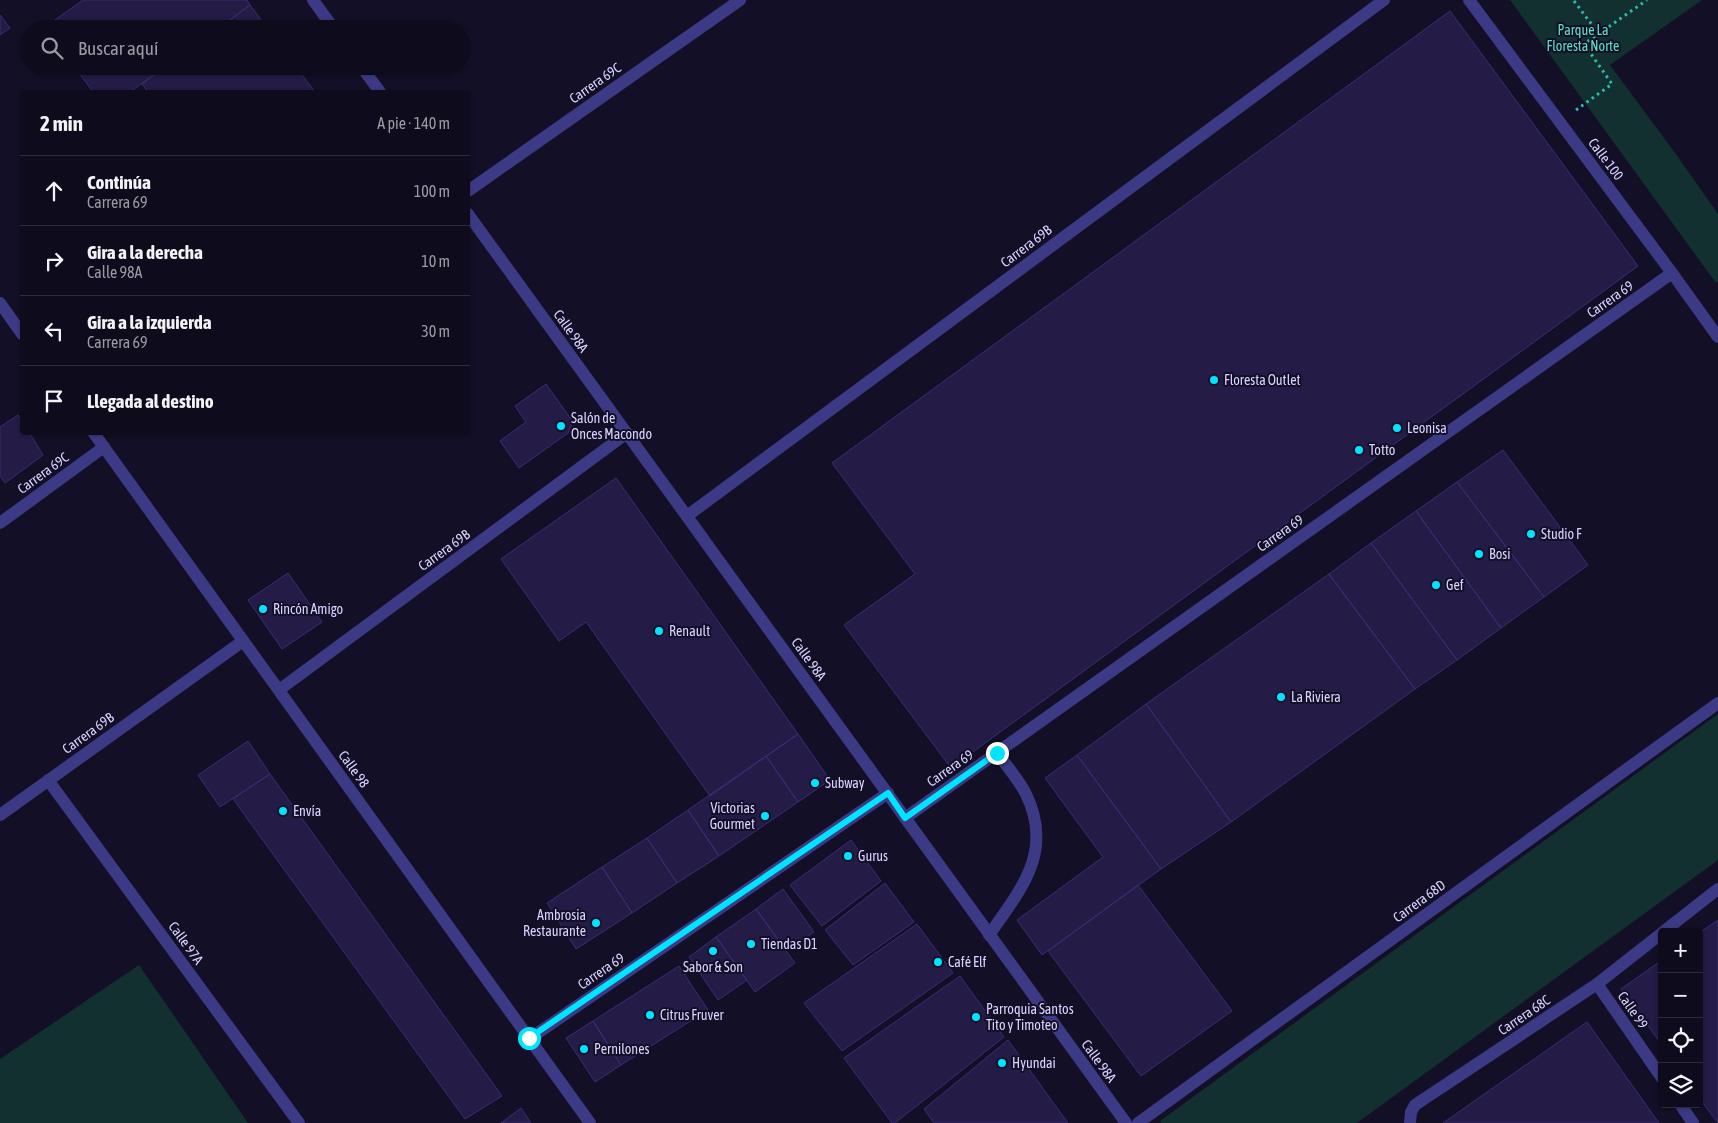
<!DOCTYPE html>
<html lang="es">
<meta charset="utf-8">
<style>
:root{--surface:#0e0b1c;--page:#171425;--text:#f1f3f6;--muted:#9b9ba3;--line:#2e2b3b}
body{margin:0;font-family:"Asap Condensed",sans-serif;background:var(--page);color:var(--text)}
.controls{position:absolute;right:15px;bottom:15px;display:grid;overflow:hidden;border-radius:5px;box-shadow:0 1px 4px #0004}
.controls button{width:45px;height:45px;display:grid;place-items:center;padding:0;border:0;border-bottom:1px solid var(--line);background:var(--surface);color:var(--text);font:25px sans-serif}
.stop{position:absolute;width:15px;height:15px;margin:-11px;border:4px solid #00e5ff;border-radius:50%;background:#fff}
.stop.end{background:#00e5ff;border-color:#fff;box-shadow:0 1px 5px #0008}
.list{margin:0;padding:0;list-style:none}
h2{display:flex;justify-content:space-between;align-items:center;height:65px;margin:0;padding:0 20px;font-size:21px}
h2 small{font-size:16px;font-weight:400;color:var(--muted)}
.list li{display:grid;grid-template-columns:32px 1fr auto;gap:15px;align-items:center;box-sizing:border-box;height:70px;padding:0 20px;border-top:1px solid var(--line)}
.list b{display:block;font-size:19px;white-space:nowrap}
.list p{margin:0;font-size:16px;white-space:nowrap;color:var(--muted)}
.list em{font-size:16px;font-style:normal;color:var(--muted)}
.icon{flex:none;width:28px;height:28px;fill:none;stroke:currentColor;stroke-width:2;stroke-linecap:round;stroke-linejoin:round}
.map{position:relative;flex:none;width:1718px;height:1123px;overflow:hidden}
.search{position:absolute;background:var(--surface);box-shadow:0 1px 4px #0004;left:20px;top:20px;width:450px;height:55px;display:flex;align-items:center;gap:12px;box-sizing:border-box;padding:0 18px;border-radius:28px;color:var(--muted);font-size:19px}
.panel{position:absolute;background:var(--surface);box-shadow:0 1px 4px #0004;left:20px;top:90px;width:450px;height:345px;border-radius:5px}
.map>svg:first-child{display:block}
.green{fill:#12302f}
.building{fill:#241b47;stroke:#3b2d73}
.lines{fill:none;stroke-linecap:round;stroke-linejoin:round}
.path{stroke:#2fb8b0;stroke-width:3;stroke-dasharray:2.5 4;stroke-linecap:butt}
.service{stroke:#3d3a85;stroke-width:12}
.minor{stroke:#3d3a85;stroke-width:12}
.tertiary{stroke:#3d3a85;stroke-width:12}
.route{stroke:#00e5ff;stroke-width:6}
.poi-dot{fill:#00e5ff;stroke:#130f26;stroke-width:2}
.labels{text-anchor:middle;stroke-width:4;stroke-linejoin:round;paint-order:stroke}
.park-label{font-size:14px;fill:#5fe0c0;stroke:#130f26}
.street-label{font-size:14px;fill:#d9d4ff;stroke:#130f26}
.poi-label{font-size:14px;fill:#d9d4ff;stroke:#130f26;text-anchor:start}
</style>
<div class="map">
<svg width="1718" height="1123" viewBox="0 0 1718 1123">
<rect width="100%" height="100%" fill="#130f26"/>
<!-- green -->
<path class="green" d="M1510,0H1702L1610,65L1678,157L1718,214V281L1716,283Z
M1718,714V860L1357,1123H1161L1160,1121Z
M139,965L248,1123H0V1059Z"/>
<!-- building -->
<path class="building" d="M83,0H247L250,5L218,29H47L45,27Z
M250,5L268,29H218Z
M1450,11L1638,266L951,768L844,625L915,574L832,463Z
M0,15L10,28L0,35Z
M74,66H166L130,92H93Z
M166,66H295L315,92H148L142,84Z
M546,384L573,422L568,433L519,468L500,441L526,422L515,406Z
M18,415L22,422V432H29L43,455L5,483L0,476V427Z
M1503,450L1588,565L1544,597L1457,482Z
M616,478L798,734L710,796L586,622L559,641L501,559Z
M1457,482L1544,597L1501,628L1416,511Z
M1416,511L1501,628L1457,660L1371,543Z
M1371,543L1457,660L1415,689L1329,574Z
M288,573L322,622L282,649L248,600Z
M1329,574L1415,689L1231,822L1146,704Z
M1146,704L1231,822L1161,869L1077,755Z
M798,734L830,780L798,802L766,756Z
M248,741L270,774L220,807L198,775Z
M1077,755L1161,869L1042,955L1017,920L1103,857L1045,778Z
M766,756L798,802L719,856L688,810Z
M270,774L502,1096L465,1119L233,799Z
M688,810L719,856L677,883L647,838Z
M647,838L677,883L632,913L602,867Z
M851,840L881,881L822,926L790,885Z
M602,867L632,913L576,949L547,903Z
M885,883L914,922L853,965L825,930Z
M1138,885L1232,1011L1141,1076L1048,951Z
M783,889L814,932L786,951L756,909Z
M756,909L795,963L755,992L716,937Z
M1718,920V1123L1699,1098V933Z
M917,924L953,973L842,1051L804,1003Z
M716,937L747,980L718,1000L689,957Z
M1662,960V1045L1621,989Z
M679,966L708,1010L621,1065L593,1021Z
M960,976L1004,1037L895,1123H892L844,1058Z
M593,1021L621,1065L595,1082L566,1038Z
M1587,1022L1659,1123H1443Z
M1008,1040L1068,1123H934L924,1109Z
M521,1108L531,1123H501Z"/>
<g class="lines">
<!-- path -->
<path class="path" d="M1574,1L1599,34
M1576,110L1612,84L1584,44L1647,0"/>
<!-- service -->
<path class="service" d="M989,935C1021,889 1054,852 1026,794C1019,780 1007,766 997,753"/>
<!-- minor -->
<path class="minor" d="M1469,0L1672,273L1718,337
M468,191L740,0
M687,516L1384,0
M0,523L104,447
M279,690L627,433
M48,780L299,1123
M0,815L243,641
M905,818L1672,273
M1663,932L1718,889
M1597,984L1662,1078
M529,1039L888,793
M1680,1104L1693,1123
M1138,1123L1718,703
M1410,1123L1411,1112L1415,1105L1597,984L1662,933"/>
<!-- tertiary -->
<path class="tertiary" d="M313,0L334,29
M361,66L380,92
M468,214L1126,1123
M0,303L22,334
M93,432L590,1123"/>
</g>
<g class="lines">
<!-- route -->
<path class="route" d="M529,1038L888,793L905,818L997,753"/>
</g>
<!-- markers -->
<g class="poi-dot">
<circle cx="1214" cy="380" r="5"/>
<circle cx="561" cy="426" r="5"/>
<circle cx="1397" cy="428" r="5"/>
<circle cx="1359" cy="450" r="5"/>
<circle cx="1531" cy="534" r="5"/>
<circle cx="1479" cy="554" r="5"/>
<circle cx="1436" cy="585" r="5"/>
<circle cx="263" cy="609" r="5"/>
<circle cx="659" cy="631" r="5"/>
<circle cx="1281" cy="697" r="5"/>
<circle cx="815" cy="783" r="5"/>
<circle cx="283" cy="811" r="5"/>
<circle cx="765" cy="816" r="5"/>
<circle cx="848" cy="856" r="5"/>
<circle cx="596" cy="923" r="5"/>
<circle cx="751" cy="944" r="5"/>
<circle cx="713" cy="951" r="5"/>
<circle cx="938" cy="962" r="5"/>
<circle cx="650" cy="1015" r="5"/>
<circle cx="976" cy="1017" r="5"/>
<circle cx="584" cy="1049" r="5"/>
<circle cx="1002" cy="1063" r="5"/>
</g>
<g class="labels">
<!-- park labels -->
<g class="park-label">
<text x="1583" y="35">Parque La<tspan x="1583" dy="16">Floresta Norte</tspan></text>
</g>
<!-- street labels -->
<g class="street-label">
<text transform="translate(595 83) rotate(-35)" y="5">Carrera 69C</text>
<text transform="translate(1606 159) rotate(53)" y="5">Calle 100</text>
<text transform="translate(1026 246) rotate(-37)" y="5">Carrera 69B</text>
<text transform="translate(1610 299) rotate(-35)" y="5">Carrera 69</text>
<text transform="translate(571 331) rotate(54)" y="5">Calle 98A</text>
<text transform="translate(43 473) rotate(-36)" y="5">Carrera 69C</text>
<text transform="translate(1280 533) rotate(-35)" y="5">Carrera 69</text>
<text transform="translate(444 550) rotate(-36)" y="5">Carrera 69B</text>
<text transform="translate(809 659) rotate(54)" y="5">Calle 98A</text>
<text transform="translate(88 733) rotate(-36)" y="5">Carrera 69B</text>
<text transform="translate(950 768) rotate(-35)" y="5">Carrera 69</text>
<text transform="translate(354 769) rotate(54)" y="5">Calle 98</text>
<text transform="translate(1419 901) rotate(-36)" y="5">Carrera 68D</text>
<text transform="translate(186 943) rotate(54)" y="5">Calle 97A</text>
<text transform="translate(601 971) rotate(-34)" y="5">Carrera 69</text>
<text transform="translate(1633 1010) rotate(55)" y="5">Calle 99</text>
<text transform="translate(1524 1015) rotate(-34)" y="5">Carrera 68C</text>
<text transform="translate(1099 1061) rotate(54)" y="5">Calle 98A</text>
</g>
<!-- poi labels -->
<g class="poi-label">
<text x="1224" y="385">Floresta Outlet</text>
<text x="571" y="423">Salón de<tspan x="571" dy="16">Onces Macondo</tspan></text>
<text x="1407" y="433">Leonisa</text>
<text x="1369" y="455">Totto</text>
<text x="1541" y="539">Studio F</text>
<text x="1489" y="559">Bosi</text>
<text x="1446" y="590">Gef</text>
<text x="273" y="614">Rincón Amigo</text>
<text x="669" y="636">Renault</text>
<text x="1291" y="702">La Riviera</text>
<text x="825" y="788">Subway</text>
<text x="755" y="813" text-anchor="end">Victorias<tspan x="755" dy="16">Gourmet</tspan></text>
<text x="293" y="816">Envía</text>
<text x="858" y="861">Gurus</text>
<text x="586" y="920" text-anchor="end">Ambrosia<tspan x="586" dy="16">Restaurante</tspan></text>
<text x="761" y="949">Tiendas D1</text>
<text x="948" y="967">Café Elf</text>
<text x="713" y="972" text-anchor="middle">Sabor &amp; Son</text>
<text x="986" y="1014">Parroquia Santos<tspan x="986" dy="16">Tito y Timoteo</tspan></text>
<text x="660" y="1020">Citrus Fruver</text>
<text x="594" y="1054">Pernilones</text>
<text x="1012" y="1068">Hyundai</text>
</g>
</g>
</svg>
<div class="controls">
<button>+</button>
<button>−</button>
<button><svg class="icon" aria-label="locate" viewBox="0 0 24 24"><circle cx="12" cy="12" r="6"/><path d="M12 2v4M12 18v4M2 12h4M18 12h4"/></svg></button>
<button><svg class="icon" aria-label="layers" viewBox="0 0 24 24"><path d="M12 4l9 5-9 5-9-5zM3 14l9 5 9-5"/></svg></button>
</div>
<div class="stop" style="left:529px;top:1038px"></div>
<div class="stop end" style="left:997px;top:753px"></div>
<div class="search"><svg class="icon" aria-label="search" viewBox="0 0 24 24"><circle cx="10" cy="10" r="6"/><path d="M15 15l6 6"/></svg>Buscar aquí</div>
<section class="panel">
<h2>2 min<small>A pie · 140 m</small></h2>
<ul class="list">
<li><svg class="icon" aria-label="ahead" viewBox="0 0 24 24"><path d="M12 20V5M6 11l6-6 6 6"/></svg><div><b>Continúa</b><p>Carrera 69</p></div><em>100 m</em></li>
<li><svg class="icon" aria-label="right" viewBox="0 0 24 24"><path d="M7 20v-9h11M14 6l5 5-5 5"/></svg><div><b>Gira a la derecha</b><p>Calle 98A</p></div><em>10 m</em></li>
<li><svg class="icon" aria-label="left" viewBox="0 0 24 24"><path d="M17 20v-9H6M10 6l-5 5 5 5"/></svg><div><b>Gira a la izquierda</b><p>Carrera 69</p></div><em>30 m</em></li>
<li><svg class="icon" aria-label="arrive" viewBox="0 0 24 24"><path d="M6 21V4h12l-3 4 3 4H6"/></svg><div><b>Llegada al destino</b></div></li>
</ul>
</section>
</div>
